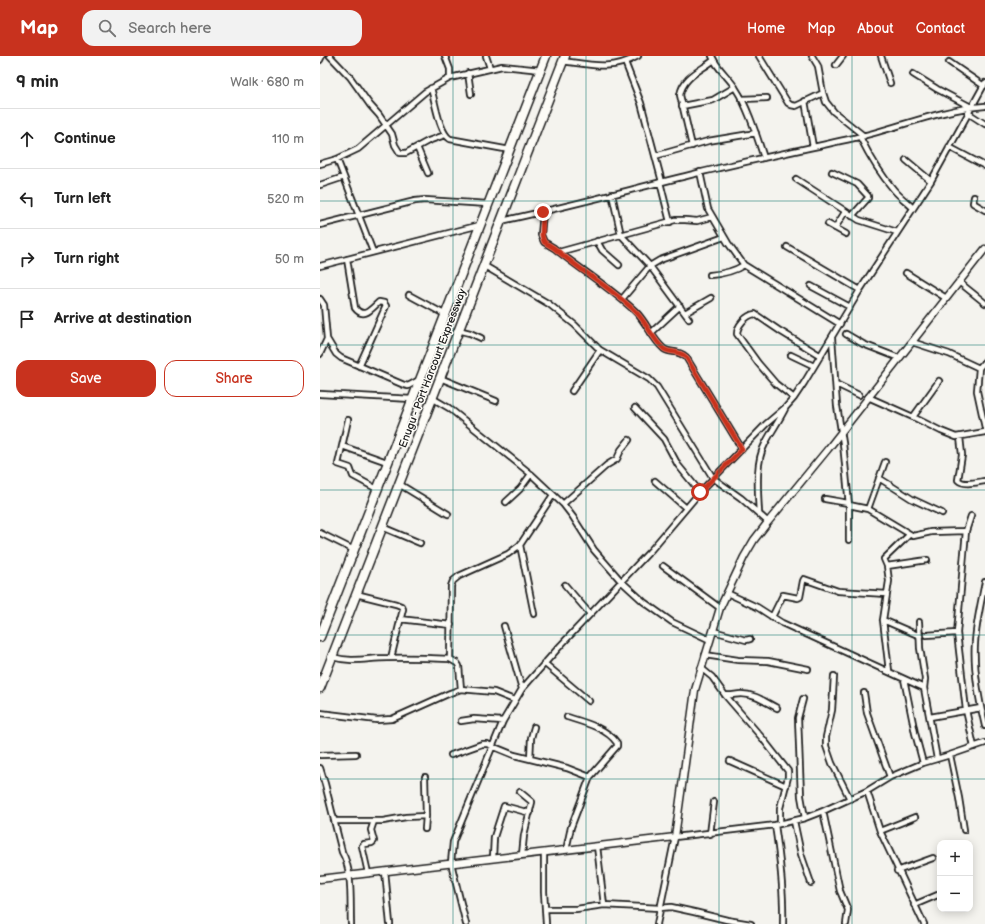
<!DOCTYPE html>
<meta charset="utf-8">
<style>
:root{--surface:#fff;--page:#f2f2f2;--text:#222;--muted:#767676;--line:#e0e0e0;--accent:#c8321e}
body{margin:0;font-family:"Balsamiq Sans",sans-serif;background:var(--page);color:var(--text)}
.controls{position:absolute;right:12px;bottom:12px;display:grid;overflow:hidden;border-radius:8px;box-shadow:0 2px 10px #0003}
.controls button{width:36px;height:36px;display:grid;place-items:center;padding:0;border:0;border-bottom:1px solid var(--line);background:var(--surface);color:var(--text);font:20px sans-serif}
.stop{position:absolute;width:12px;height:12px;margin:-9px;border:3px solid #c8321e;border-radius:50%;background:#fff}
.stop.end{background:#c8321e;border-color:#fff;box-shadow:0 1px 4px #0008}
.list{margin:0;padding:0;list-style:none}
h2{display:flex;justify-content:space-between;align-items:center;height:52px;margin:0;padding:0 16px;font-size:17px}
h2 small{font-size:13px;font-weight:400;color:var(--muted)}
.list li{display:grid;grid-template-columns:26px 1fr auto;gap:12px;align-items:center;box-sizing:border-box;height:60px;padding:0 16px;border-top:1px solid var(--line)}
.list b{display:block;font-size:15px;white-space:nowrap}
.list em{font-size:13px;font-style:normal;color:var(--muted)}
.actions{display:flex;gap:8px;padding:12px 16px}
.actions a{flex:1;padding:9px 0;border:1px solid var(--accent);border-radius:12px;text-align:center;font-size:14px;color:var(--accent)}
.actions .main{background:var(--accent);color:#fff}
.icon{flex:none;width:22px;height:22px;fill:none;stroke:currentColor;stroke-width:2;stroke-linecap:round;stroke-linejoin:round}
.map{position:relative;flex:none;width:665px;height:868px;overflow:hidden}
header{display:flex;align-items:center;gap:24px;box-sizing:border-box;height:56px;padding:0 20px;background:var(--accent);color:#fff}
header strong{font-size:19px}
nav{display:flex;gap:22px;margin-inline-start:auto;font-size:14px}
.search{width:280px;height:36px;background:var(--page);display:flex;align-items:center;gap:10px;box-sizing:border-box;padding:0 14px;border-radius:12px;color:var(--muted);font-size:15px}
main{display:flex}
aside{flex:1;background:var(--surface)}
.map>svg:first-child{display:block}
.lines{fill:none;stroke-linecap:round;stroke-linejoin:round}
.street-casing{stroke:#1c1c1c;stroke-width:8}
.secondary-casing{stroke:#1c1c1c;stroke-width:9}
.highway-casing{stroke:#1c1c1c;stroke-width:11}
.street{stroke:#fdfcf7;stroke-width:4.5}
.secondary{stroke:#fdfcf7;stroke-width:6}
.highway{stroke:#fdfcf7;stroke-width:8}
.route{stroke:#c8321e;stroke-width:5}
.grid{fill:none;stroke:#0f766e;stroke-width:1;stroke-opacity:0.55}
.labels{text-anchor:middle;stroke-width:3;stroke-linejoin:round;paint-order:stroke}
.street-label{font-size:11px;fill:#1c1c1c;stroke:#fdfcf7}
</style>
<header>
<strong>Map</strong>
<div class="search"><svg class="icon" aria-label="search" viewBox="0 0 24 24"><circle cx="10" cy="10" r="6"/><path d="M15 15l6 6"/></svg>Search here</div>
<nav><a>Home</a><a>Map</a><a>About</a><a>Contact</a></nav>
</header>
<main>
<aside>
<h2>9 min<small>Walk · 680 m</small></h2>
<ul class="list">
<li><svg class="icon" aria-label="ahead" viewBox="0 0 24 24"><path d="M12 20V5M6 11l6-6 6 6"/></svg><div><b>Continue</b></div><em>110 m</em></li>
<li><svg class="icon" aria-label="left" viewBox="0 0 24 24"><path d="M17 20v-9H6M10 6l-5 5 5 5"/></svg><div><b>Turn left</b></div><em>520 m</em></li>
<li><svg class="icon" aria-label="right" viewBox="0 0 24 24"><path d="M7 20v-9h11M14 6l5 5-5 5"/></svg><div><b>Turn right</b></div><em>50 m</em></li>
<li><svg class="icon" aria-label="arrive" viewBox="0 0 24 24"><path d="M6 21V4h12l-3 4 3 4H6"/></svg><div><b>Arrive at destination</b></div></li>
</ul>
<div class="actions"><a class="main">Save</a><a>Share</a></div>
</aside>
<div class="map">
<svg width="665" height="868" viewBox="0 0 665 868">
<rect width="100%" height="100%" fill="#f4f3ee"/>
<filter id="ink" filterUnits="userSpaceOnUse"><feTurbulence type="fractalNoise" baseFrequency=".025" numOctaves="2"/><feDisplacementMap in="SourceGraphic" scale="8" xChannelSelector="R" yChannelSelector="G"/><feConvolveMatrix kernelMatrix="1 2 1 2 8 2 1 2 1" color-interpolation-filters="sRGB"/></filter>
<g filter="url(#ink)">
<g class="lines">
<!-- street casing -->
<g class="street-casing">
<path id="street" d="M10,0L30,21L50,49L59,59L72,78L75,89L80,97H86L108,85L125,79
M125,0L130,13V22
M166,0L170,12
M392,0C397,13 409,21 416,33C428,51 437,81 444,102
M439,0L468,47L471,49L476,50L503,37
M492,0L498,10L503,37L506,46L514,56L544,80
M561,0L570,27
M0,4L2,0
M243,5C271,9 292,15 318,0
M305,6L321,47L342,126
M629,6L664,30
M516,9L523,0
M148,17L151,38
M593,18L617,33L651,51
M111,32C115,45 119,76 130,83L190,94
M421,43L447,42
M485,45L493,91
M362,50L393,44L415,31
M648,57L665,68
M540,81C549,99 561,119 574,134C580,141 587,146 593,152
M372,90L360,39C363,21 380,15 394,4
M97,91L108,117
M629,91L665,110
M335,100L388,85L436,77
M17,103L53,196
M586,104L611,125
M0,108L17,103L38,93L105,36L130,22L182,10L221,14
M380,116L388,153L408,187L424,209L520,268
M512,116L537,128L548,140V142L532,160
M476,123L539,164L577,176
M340,126L350,166
M0,129L24,121
M292,138L301,179L330,210L369,263
M654,141L653,147L665,154
M223,156L221,179L224,186L234,192C261,214 291,232 316,256C327,267 332,283 344,293C351,298 357,293 366,301L422,393
M181,165C247,151 312,133 378,117C431,104 485,93 538,81C581,71 621,53 665,50
M508,168L526,178
M0,169L95,145L105,144L168,148
M515,172L525,156
M277,185L282,194L299,209
M467,191L540,234
M239,196L355,164H365L377,165L392,161
M27,203L35,252C44,264 52,252 59,246L64,247L66,250L39,310
M163,209L229,248L255,269L280,294L319,317L329,323L337,331L393,422L421,442L448,466
M0,210L160,169
M586,217L626,242
M390,219C403,218 413,216 424,209
M639,226L665,247
M491,230L530,251
M89,239L126,259
M0,243L4,249L7,283L0,298
M302,243L330,210L340,204L404,181
M365,257L391,242
M138,274L150,277L161,282
M331,277L360,250
M526,278L543,288L579,302
M512,282L517,350L523,387L529,449V484
M7,283L16,298L21,302L84,329L88,330L99,324
M592,286L629,298L659,312
M471,299L494,310
M665,305L659,312L657,335L665,372
M120,322L176,345
M516,328L539,339
M252,335L280,294
M0,338L92,343
M548,341L593,361L621,375L636,381L665,376
M112,342L129,352L211,418L243,448L253,461L274,494L301,525L324,546L352,566L390,584
M474,342L456,328L438,307L417,278C417,270 426,259 435,258L460,275L501,300
M315,352L344,383L358,409L380,436
M593,361L619,325
M28,364L18,408L30,412L33,420L57,433
M640,381L642,399L638,424C644,430 657,426 665,425
M22,390L67,406
M559,422L592,443L622,457
M335,425L366,452
M79,428L128,458
M505,443L528,447
M186,446L200,433L211,418
M243,448L287,409L297,403L301,394L309,384
M529,449L548,453L593,480L611,476L646,475L651,460
M548,453L565,406
M439,457C438,437 435,406 445,388C451,376 459,365 465,353
M62,471L100,487
M646,475L637,577L646,654L654,691
M0,477L34,494
M200,489L214,558
M343,510L400,552
M567,510L607,504
M665,526C661,547 656,567 655,587C653,614 659,644 665,670
M245,529L270,558
M407,537L437,551L462,567L604,632L617,703
M36,538L76,548L81,550L83,553L71,602
M452,561L463,539L478,542L480,541L483,525L484,523L518,535L567,538
M80,563L131,569
M563,564L600,580
M599,566L600,592L605,623L604,632
M184,570L202,633
M393,575L426,584L430,583
M606,579L637,577
M385,599L418,604L448,605L488,613
M12,601C33,607 47,602 68,602C88,601 110,602 130,603L137,607L139,610L141,633
M130,603L131,530L133,525L139,520L188,498L200,489L233,439
M224,607L269,645
M381,612L392,621L405,639L443,683L468,715V721L460,752V768
M569,615L563,564L569,525L567,510L564,503L589,479
M514,620L512,654L506,681V690L512,707L530,743
M584,623L595,677L603,707
M544,637L547,657L570,721
M405,639C411,640 416,638 421,638C435,638 445,646 457,652
M483,643L478,662L481,740L485,762
M0,657L57,664L72,663L130,637L141,633L174,636L194,644
M247,661C263,666 287,672 297,687V690L270,721
M610,661L661,652
M141,665L154,663L183,665
M0,699L36,698
M131,699L162,688H167L194,699L247,712L270,721L251,771L246,794
M630,699L639,742L644,774
M210,703L211,682L214,671
M410,705L466,730
M0,712L5,728L22,796C33,814 30,847 31,868
M547,735L560,775L604,868
M200,736L212,746L204,779L202,799
M503,755L520,835L528,854L526,868
M15,765H63L86,761L106,760
M474,765L481,798L491,827
M455,769C460,802 464,835 463,868
M105,773L106,760L105,721
M560,775L595,761
M390,778L394,746
M277,790L284,849
M224,797V836L226,868
M173,802L174,781L184,750L210,757
M65,815L70,868
M577,815L613,802
M48,817L42,790L44,788L52,787L54,785L51,774L54,765
M594,849L620,838
M225,853H256L284,849L340,852L351,851L374,856L407,864L431,868
M146,868L131,807L133,786L183,665L202,633L241,589L331,494L380,436L446,368L466,351L474,342L484,327L540,234L611,125L665,27
M337,868L355,781L455,769L485,762L503,755L547,735L570,721L603,707L630,699L665,687"/>
</g>
<!-- secondary casing -->
<g class="secondary-casing">
<path id="secondary" d="M0,823L355,781L375,634L400,552L424,501L434,484L448,466L508,393L665,193"/>
</g>
<!-- highway casing -->
<g class="highway-casing">
<path id="highway" d="M0,581L226,0
M0,632L245,0"/>
</g>
<!-- street -->
<use href="#street" class="street"/>
<!-- secondary -->
<use href="#secondary" class="secondary"/>
<!-- highway -->
<use href="#highway" class="highway"/>
</g>
</g>
<g class="lines" filter="url(#ink)">
<!-- route -->
<path class="route" d="M223,156L222,179L224,186L234,192C260,214 291,232 316,256C327,267 332,283 344,293C351,298 357,293 366,301L422,393L380,436"/>
</g>
<!-- grid -->
<path class="grid" d="M133,0V868M266,0V868M399,0V868M532,0V868M0,145H665M0,289H665M0,434H665M0,579H665M0,723H665"/>
<g class="labels">
<!-- street labels -->
<g class="street-label">
<text transform="translate(112 312) rotate(-69)" y="4">Enugu - Port Harcourt Expressway</text>
</g>
</g>
</svg>
<div class="controls">
<button>+</button>
<button>−</button>
</div>
<div class="stop" style="left:380px;top:436px"></div>
<div class="stop end" style="left:223px;top:156px"></div>
</div>
</main>
